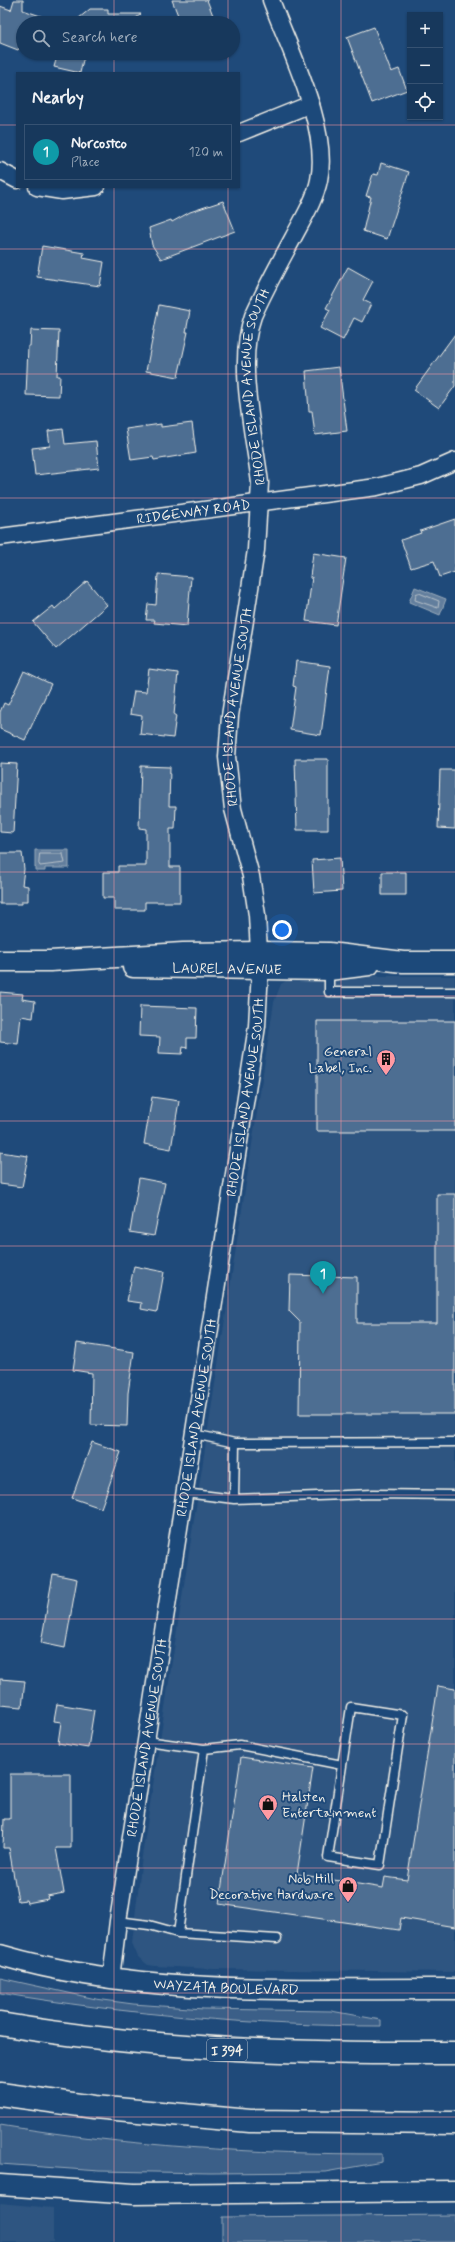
<!DOCTYPE html>
<meta charset="utf-8">
<style>
:root{--surface:#17385c;--page:#203f62;--text:#f1f3f6;--muted:#9eacbb;--line:#365272;--accent:#bca0f2}
body{margin:0;font-family:Mynerve,sans-serif;background:var(--page);color:var(--text)}
.controls{position:absolute;right:12px;top:12px;display:grid;overflow:hidden;border-radius:0px;box-shadow:0 1px 3px #0004}
.controls button{width:36px;height:36px;display:grid;place-items:center;padding:0;border:0;border-bottom:1px solid var(--line);background:var(--surface);color:var(--text);font:20px sans-serif}
.you{position:absolute;left:282px;top:930px;width:14px;height:14px;margin:-10px;border:3px solid #fff;border-radius:50%;background:#1a73e8;box-shadow:0 0 0 6px #1a73e833}
.badge{display:grid;place-items:center;width:26px;height:26px;border-radius:50%;background:var(--accent);color:#fff;font-size:13px;font-weight:700}
.pin{position:absolute;translate:-50% -33px;filter:drop-shadow(0 1px 2px #0008)}
.pin::after{content:'';position:absolute;top:21px;width:14px;height:12px;background:inherit;clip-path:polygon(0 0,100% 0,50% 100%)}
.list{margin:0;padding:0;list-style:none}
h2{display:flex;justify-content:space-between;align-items:center;height:52px;margin:0;padding:0 16px;font-size:17px}
h2 small{font-size:13px;font-weight:400;color:var(--muted)}
.list li{display:grid;grid-template-columns:26px 1fr auto;gap:12px;align-items:center;box-sizing:border-box;height:56px;margin:0 8px 8px;padding:0 8px;border:1px solid var(--line);border-radius:0px}
.list b{display:block;font-size:15px;white-space:nowrap}
.list p{margin:0;font-size:13px;white-space:nowrap;color:var(--muted)}
.list em{font-size:13px;font-style:normal;color:var(--muted)}
.icon{flex:none;width:22px;height:22px;fill:none;stroke:currentColor;stroke-width:2;stroke-linecap:round;stroke-linejoin:round}
.map{position:relative;flex:none;width:455px;height:2242px;overflow:hidden}
.search{position:absolute;background:var(--surface);box-shadow:0 1px 3px #0004;left:16px;top:16px;width:224px;height:44px;display:flex;align-items:center;gap:10px;box-sizing:border-box;padding:0 14px;border-radius:22px;color:var(--muted);font-size:15px}
.panel{position:absolute;background:var(--surface);box-shadow:0 1px 3px #0004;left:16px;top:72px;width:224px;height:116px;border-radius:0px}
.map>svg:first-child{display:block}
.built{fill:#2d5581}
.green{fill:#3a5f88;stroke:#97a8b8}
.water{fill:#627e9d;stroke:#9cacbb}
.lines{fill:none;stroke-linecap:round;stroke-linejoin:round}
.shore{stroke:#bac3ca;stroke-width:1}
.building{fill:#4d6e92;stroke:#f4f1e8}
.service-casing{stroke:#f4f1e8;stroke-width:11}
.minor-casing{stroke:#f4f1e8;stroke-width:19}
.tertiary-casing{stroke:#f4f1e8;stroke-width:23}
.motorway-casing{stroke:#f4f1e8;stroke-width:25}
.service{stroke:#1f4a7a;stroke-width:8}
.minor{stroke:#1f4a7a;stroke-width:16}
.tertiary{stroke:#1f4a7a;stroke-width:20}
.motorway{stroke:#1f4a7a;stroke-width:22}
.grid{fill:none;stroke:#ff9aa2;stroke-width:1;stroke-opacity:0.55}
.labels{text-anchor:middle;stroke-width:4;stroke-linejoin:round;paint-order:stroke}
.shield{fill:#1f4a7a;stroke:#b4bfc7;stroke-width:1}
.shield-label{font-size:13px;font-weight:bold;fill:#f4f1e8}
.street-label{font-size:14px;fill:#f4f1e8;stroke:#1f4a7a}
.poi-label{font-size:14px;fill:#f4f1e8;stroke:#1f4a7a;text-anchor:end}
</style>
<div class="map">
<svg width="455" height="2242" viewBox="0 0 455 2242">
<rect width="100%" height="100%" fill="#1f4a7a"/>
<filter id="ink" filterUnits="userSpaceOnUse"><feTurbulence type="fractalNoise" baseFrequency=".025" numOctaves="2"/><feDisplacementMap in="SourceGraphic" scale="8" xChannelSelector="R" yChannelSelector="G"/><feConvolveMatrix kernelMatrix="1 2 1 2 8 2 1 2 1" color-interpolation-filters="sRGB"/></filter>
<g filter="url(#ink)">
<!-- built -->
<path class="built" d="M294,976H455V1972L213,1969L155,1966L148,1965L138,1957L132,1943L142,1856L274,1002L281,984Z
M0,2203L53,2208V2242H0Z"/>
<!-- green -->
<path class="green" d="M0,1978L96,1999L133,2004L204,2009L331,2011L381,2020V2026C254,2026 125,2014 0,1993Z
M0,2125C127,2146 254,2154 382,2154V2162L325,2172L210,2173L100,2171L0,2164Z
M455,2215V2242H222V2217Z"/>
<!-- water -->
<path class="water" d="M415,587L446,599L440,615L409,602Z
M35,850H69V868H45V871H36V868L35,867Z"/>
<g class="lines">
<!-- shore -->
<path class="shore" d="M419,593L439,601L438,608L415,600L416,594Z
M40,854H63L65,863L40,866L39,864Z"/>
</g>
<!-- building -->
<path class="building" d="M14,0H23V10L55,21L54,23H23V50L19,48L18,50L0,43V6L11,10Z
M172,0H207L216,23H181Z
M90,9H108V14H141L130,23H73Z
M374,27L391,72L399,69L407,90L372,103L347,37Z
M58,53H92L83,60L80,73L54,67Z
M381,163L409,172L387,239L363,231L371,197L366,196L373,174L378,175Z
M223,201L235,231L161,259L152,245L149,228L171,220L172,222L190,212Z
M42,246L84,253L83,258L104,262L100,286L37,277Z
M348,267L373,281L363,300L371,304L362,322L354,318L343,340L320,328L330,310L326,308Z
M159,305L190,311L186,332H188L178,377L146,371Z
M31,330L59,331L57,376H60L59,396L26,395L28,346H30Z
M455,334V386L439,408L414,390Z
M339,367L347,431L315,435L312,411H309L306,371Z
M192,423L196,453L154,460L153,457L131,460L126,429L161,424V427Z
M63,429L65,444L96,441L99,468L35,475L32,448L50,446L48,431Z
M455,519V572L440,577L434,561L411,568L401,540L421,533L420,531Z
M313,553L346,558L336,625L306,621L312,577H310Z
M158,574L191,577L187,626L154,623L155,620H146L148,604L156,605Z
M87,581L107,605L56,649L33,622L53,606L55,609Z
M296,661L330,666L321,735L290,730L296,687L293,686Z
M149,669L178,673L174,715H176L173,738L140,734L142,716L130,714L134,691L146,692Z
M24,671L51,684L25,740L0,729V712L4,703L8,705Z
M295,759H328V830H297Z
M0,763L17,764L13,833L0,832Z
M141,766L170,767L169,806H176L175,829H170V867H180V902H145V910H114V898H103V872H118V866H146V829L139,828Z
M440,770H455V829L438,828Z
M0,853H22L24,869L22,885L28,886V901H22V904H0Z
M340,858L342,891L314,893L312,860Z
M382,872H406V895H382Z
M0,992L23,994L22,999L35,1001L33,1018L21,1016L18,1044L0,1042Z
M140,1006L197,1008L196,1038H187V1048L183,1047L182,1054L159,1053L160,1037L139,1036Z
M317,1021H455V1131H317Z
M152,1097L179,1101L171,1149L144,1144Z
M0,1152L28,1156L22,1187L0,1184Z
M139,1178L165,1183L154,1236L130,1232Z
M437,1194H455V1414H299L300,1322L289,1311L290,1275L357,1277V1323H437Z
M134,1266L164,1272L157,1312L141,1309L142,1303L127,1301Z
M77,1343L134,1352L128,1393L127,1426L91,1425L92,1373L73,1370Z
M92,1442L121,1452L101,1508L72,1498Z
M53,1574L77,1579L65,1648L41,1643Z
M0,1679L25,1681L22,1707L0,1705Z
M438,1686L455,1689V1927L401,1918L399,1930L219,1904L241,1757L313,1768L297,1874L383,1888L385,1877L407,1880Z
M57,1704L94,1710L88,1748L58,1743L61,1722L54,1721Z
M10,1774H71V1848H56L64,1893L47,1896L48,1899L27,1903L26,1900L18,1901L9,1848H3L4,1819H10Z"/>
<g class="lines">
<!-- service casing -->
<g class="service-casing">
<path id="service" d="M329,970V992H455
M194,1434L235,1443L455,1442
M185,1493L234,1499L373,1494L455,1495
M234,1499L235,1443
M351,1707L403,1715L380,1865L328,1857Z
M147,1741L204,1749L240,1745L342,1765
M118,1921L149,1925L178,1933L204,1749
M178,1933L277,1939"/>
</g>
<!-- minor casing -->
<g class="minor-casing">
<g id="minor">
<path d="M239,133L311,104"/>
<path d="M0,171L17,180"/>
<path d="M37,187L62,191L96,187"/>
<path id="s1" d="M0,537L377,487L421,476L455,461"/>
<path id="s2" d="M111,1978L118,1921L257,1026L260,970L257,915L251,876L233,809L227,757L230,716L256,550L260,483C254,433 236,363 253,316C265,289 279,264 293,238C303,219 315,200 319,180C330,128 289,49 271,0"/>
</g>
</g>
<!-- tertiary casing -->
<g class="tertiary-casing">
<g id="tertiary">
<path d="M0,961H50L183,953L260,952L329,953L403,962H455"/>
<path id="s3" d="M133,967L329,970L369,965"/>
<path id="s4" d="M0,1955C147,1998 303,1988 455,1989"/>
<path d="M0,2185L134,2194L455,2191"/>
</g>
</g>
<!-- motorway casing -->
<g class="motorway-casing">
<path id="motorway" d="M0,2024C153,2050 300,2054 455,2053
M0,2094L94,2107L250,2121L455,2123"/>
</g>
<!-- service -->
<use href="#service" class="service"/>
<!-- minor -->
<use href="#minor" class="minor"/>
<!-- tertiary -->
<use href="#tertiary" class="tertiary"/>
<!-- motorway -->
<use href="#motorway" class="motorway"/>
</g>
</g>
<!-- grid -->
<path class="grid" d="M114,0V23M228,0V23M341,0V2242M114,53V73M228,53V73M0,125H17M239,125H455M114,187V2242M228,187V2242M0,249H455M0,374H455M0,498H455M0,623H455M0,747H455M0,872H455M0,996H455M0,1121H455M0,1246H455M0,1370H455M0,1495H455M0,1619H455M0,1744H455M0,1868H455M0,1993H455M0,2117H455"/>
<!-- icons -->
<defs>
<g id="building-pin" transform="scale(1)"><path d="M0 17L-7.5 6A9.5 9.5 0 1 1 7.5 6Z" fill="#ff9aa2" stroke="#1f4a7a"/><path d="M-4-6H4V6H1V3H-1V6H-4ZM-2.5-4.3h1.7v1.8h-1.7ZM.8-4.3h1.7v1.8H.8ZM-2.5-1h1.7V.8h-1.7ZM.8-1h1.7V.8H.8Z" fill="#111"/></g>
<g id="shop-pin" transform="scale(1)"><path d="M0 17L-7.5 6A9.5 9.5 0 1 1 7.5 6Z" fill="#ff9aa2" stroke="#1f4a7a"/><path d="M-5-2.5h2.3a2.7 3.5 0 0 1 5.4 0H5L5.5 6h-11ZM-1.5-2.5h3a1.5 2.3 0 0 0-3 0Z" fill="#111"/></g>
</defs>
<g fill-rule="evenodd">
<use href="#building-pin" x="386" y="1059"/>
<use href="#shop-pin" x="268" y="1804"/>
<use href="#shop-pin" x="348" y="1886"/>
</g>
<g class="labels">
<!-- shield labels -->
<rect class="shield" x="207" y="2039" width="40" height="22" rx="3"/>
<g class="shield-label">
<text x="227" y="2055">I 394</text>
</g>
<!-- street labels -->
<g class="street-label">
<text dy="5" stroke="none"><textPath href="#s2" startOffset="1610">RHODE ISLAND AVENUE SOUTH</textPath></text>
<text dy="5" stroke="none"><textPath href="#s1" startOffset="195">RIDGEWAY ROAD</textPath></text>
<text dy="5" stroke="none"><textPath href="#s2" startOffset="1286">RHODE ISLAND AVENUE SOUTH</textPath></text>
<text dy="5" stroke="none"><textPath href="#s3" startOffset="94">LAUREL AVENUE</textPath></text>
<text dy="5" stroke="none"><textPath href="#s2" startOffset="891">RHODE ISLAND AVENUE SOUTH</textPath></text>
<text dy="5" stroke="none"><textPath href="#s2" startOffset="567">RHODE ISLAND AVENUE SOUTH</textPath></text>
<text dy="5" stroke="none"><textPath href="#s2" startOffset="243">RHODE ISLAND AVENUE SOUTH</textPath></text>
<text dy="5" stroke="none"><textPath href="#s4" startOffset="229">WAYZATA BOULEVARD</textPath></text>
</g>
<!-- poi labels -->
<g class="poi-label">
<text x="372" y="1056">General<tspan x="372" dy="16">Label, Inc.</tspan></text>
<text x="282" y="1801" text-anchor="start">Halsten<tspan x="282" dy="16">Entertainment</tspan></text>
<text x="334" y="1883">Nob Hill<tspan x="334" dy="16">Decorative Hardware</tspan></text>
</g>
</g>
</svg>
<div class="controls">
<button>+</button>
<button>−</button>
<button><svg class="icon" aria-label="locate" viewBox="0 0 24 24"><circle cx="12" cy="12" r="6"/><path d="M12 2v4M12 18v4M2 12h4M18 12h4"/></svg></button>
</div>
<div class="you"></div>
<div class="pin badge" style="left:323px;top:1294px;background:#0f9aa8">1</div>
<div class="search"><svg class="icon" aria-label="search" viewBox="0 0 24 24"><circle cx="10" cy="10" r="6"/><path d="M15 15l6 6"/></svg>Search here</div>
<section class="panel">
<h2>Nearby<small></small></h2>
<ul class="list">
<li><span class="badge" style="background:#0f9aa8">1</span><div><b>Norcostco</b><p>Place</p></div><em>120 m</em></li>
</ul>
</section>
</div>
